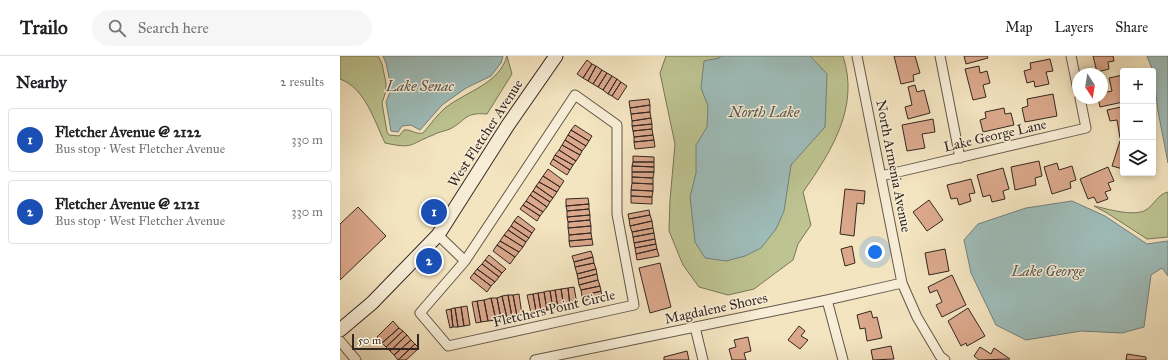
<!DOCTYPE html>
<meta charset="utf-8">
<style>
:root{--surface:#fff;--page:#f6f6f6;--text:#202124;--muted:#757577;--line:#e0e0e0;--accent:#7c3aed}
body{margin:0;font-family:"IM FELL Great Primer",serif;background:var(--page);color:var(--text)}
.controls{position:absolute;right:12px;top:12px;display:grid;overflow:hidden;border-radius:4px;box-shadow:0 2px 6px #0003}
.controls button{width:36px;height:36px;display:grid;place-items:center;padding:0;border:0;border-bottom:1px solid var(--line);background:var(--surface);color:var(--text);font:20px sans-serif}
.compass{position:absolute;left:732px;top:12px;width:36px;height:36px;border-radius:50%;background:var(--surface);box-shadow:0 2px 6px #0003;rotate:168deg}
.scale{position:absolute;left:12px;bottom:10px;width:67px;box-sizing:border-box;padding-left:4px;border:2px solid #342722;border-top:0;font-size:11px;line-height:14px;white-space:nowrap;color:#342722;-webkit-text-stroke:3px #f8eed7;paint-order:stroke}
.you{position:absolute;left:535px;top:196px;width:14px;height:14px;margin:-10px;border:3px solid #fff;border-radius:50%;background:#1a73e8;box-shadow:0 0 0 6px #1a73e833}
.badge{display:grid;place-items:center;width:26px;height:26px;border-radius:50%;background:var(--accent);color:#fff;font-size:13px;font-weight:700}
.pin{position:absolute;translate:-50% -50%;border:2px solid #fff;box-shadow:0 1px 4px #0006}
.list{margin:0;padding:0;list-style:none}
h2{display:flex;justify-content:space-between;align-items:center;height:52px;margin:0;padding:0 16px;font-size:17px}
h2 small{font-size:13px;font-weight:400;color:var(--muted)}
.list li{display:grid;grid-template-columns:26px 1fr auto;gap:12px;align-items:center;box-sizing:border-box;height:64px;margin:0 8px 8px;padding:0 8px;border:1px solid var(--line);border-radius:4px}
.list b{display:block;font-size:15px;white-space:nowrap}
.list p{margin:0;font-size:13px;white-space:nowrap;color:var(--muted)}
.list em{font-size:13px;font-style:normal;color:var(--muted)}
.icon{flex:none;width:22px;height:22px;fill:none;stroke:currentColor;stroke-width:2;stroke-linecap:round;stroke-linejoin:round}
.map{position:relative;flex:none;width:828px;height:304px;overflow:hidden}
header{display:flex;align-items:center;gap:24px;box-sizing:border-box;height:56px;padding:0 20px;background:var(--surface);border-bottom:1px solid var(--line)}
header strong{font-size:19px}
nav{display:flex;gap:22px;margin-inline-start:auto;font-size:14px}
.search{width:280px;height:36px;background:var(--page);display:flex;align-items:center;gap:10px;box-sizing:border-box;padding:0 14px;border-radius:22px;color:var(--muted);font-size:15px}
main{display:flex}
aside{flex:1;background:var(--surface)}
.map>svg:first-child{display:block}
.green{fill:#bdc491;stroke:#78765a}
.water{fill:#9ebdba;stroke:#74817d}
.building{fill:#dba88c;stroke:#342722}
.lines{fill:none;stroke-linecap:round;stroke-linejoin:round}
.minor-casing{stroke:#64564a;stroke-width:11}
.secondary-casing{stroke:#342722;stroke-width:15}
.minor{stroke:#f8eed7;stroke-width:9}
.secondary{stroke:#f8eed7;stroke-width:13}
.labels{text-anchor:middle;stroke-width:3;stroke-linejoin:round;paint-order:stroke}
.street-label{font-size:14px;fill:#342722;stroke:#f8eed7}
.water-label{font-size:15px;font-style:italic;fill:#545450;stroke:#f8eed7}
</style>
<header>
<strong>Trailo</strong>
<div class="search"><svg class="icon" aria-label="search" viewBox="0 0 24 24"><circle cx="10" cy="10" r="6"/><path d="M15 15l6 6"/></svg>Search here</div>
<nav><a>Map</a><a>Layers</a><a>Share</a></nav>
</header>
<main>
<aside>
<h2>Nearby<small>2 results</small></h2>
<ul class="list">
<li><span class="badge" style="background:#1a4fb4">1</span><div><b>Fletcher Avenue @ 2122</b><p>Bus stop · West Fletcher Avenue</p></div><em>330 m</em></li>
<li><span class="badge" style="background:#1a4fb4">2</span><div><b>Fletcher Avenue @ 2121</b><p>Bus stop · West Fletcher Avenue</p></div><em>330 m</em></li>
</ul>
</aside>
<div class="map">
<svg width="828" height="304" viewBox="0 0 828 304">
<rect width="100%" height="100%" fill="#f4e5c1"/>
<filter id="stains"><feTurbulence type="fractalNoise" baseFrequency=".005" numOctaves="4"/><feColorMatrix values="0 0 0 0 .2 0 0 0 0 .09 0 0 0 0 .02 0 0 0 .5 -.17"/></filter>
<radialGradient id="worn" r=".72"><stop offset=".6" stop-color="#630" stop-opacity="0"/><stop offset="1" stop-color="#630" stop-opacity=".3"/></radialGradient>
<!-- green -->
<path class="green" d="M0,0H38L42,8L46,27V35L42,47L47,76L49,79L59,80L64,74C71,73 76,79 83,77C90,69 97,59 105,52C127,35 159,28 167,0L172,18L147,58C124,56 127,64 110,73C105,75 98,76 93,79C68,89 74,93 45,87C34,64 25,32 0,23Z
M326,0H503C520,51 491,96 463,136L471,169L458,188L453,204L414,233L388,239L359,231L343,209L329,175L330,144L335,88L320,17Z
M828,136V181L807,183L767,157L754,150C768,153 793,161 806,154C814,149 818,138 828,136Z"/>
<!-- water -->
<path class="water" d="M43,0H163L161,7L151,20L126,32L102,49L80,74L71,69L62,70L58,76L51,75L46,46L50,36V26L46,7Z
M381,0H470L487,18L485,71L451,109L444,155L436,173L421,192L405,200L386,205L365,202L355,186L350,141L356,117V89L367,71L368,50L361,32L364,5L379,2Z
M807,0H828V107L818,55L813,15Z
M732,145L765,160L807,188L828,185V220L822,212L811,219L804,271L782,277L741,275L686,284L656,269L631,217L624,184L638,168L686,152Z"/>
<!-- building -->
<path class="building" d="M554,0H575L580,17L573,19L574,25L561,28Z
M624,0H647L648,2L626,8Z
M753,0H773L774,5L768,6L769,13L757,16Z
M710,3L713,15L706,16L709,28L695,31L694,25L687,27L684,15L691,13L690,7Z
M247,4L252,8L243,22L237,18Z
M252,8L256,10L248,25L243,22Z
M256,10L262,14L253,28L248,25Z
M639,10L640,17L647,15L650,27L643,29L646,41L633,44L625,13Z
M262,14L267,17L258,31L253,28Z
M267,17L272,20L263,34L258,31Z
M783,19V46L760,51L758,42H762V37L772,35L769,22Z
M272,20L277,23L268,38L263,34Z
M277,23L281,26L272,40L268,38Z
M281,26L287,30L278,44L272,40Z
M575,29L577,36L584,34L590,57L568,63L565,51L572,49L568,31Z
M713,38L717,60L685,66L682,52L688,50L687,43Z
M309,43L310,49L290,52L289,45Z
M310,49V56L291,58L290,52Z
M781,51L783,81L780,82L777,64L770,65L767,54Z
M664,52L665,58L671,57L674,69L643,76L640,64L646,62L645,56Z
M310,56L311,62L292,65L291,58Z
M311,62L312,68L292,70V65Z
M593,63L595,76L582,78L585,92L567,95L562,69Z
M312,68V73L293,75L292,70Z
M235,69L252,80L249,85L231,74Z
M312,73L313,79L294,81L293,75Z
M231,74L249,85L246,90L228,79Z
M228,79L246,90L242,95L225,84Z
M313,79L314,84L294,86V81Z
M225,84L242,95L240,99L222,89Z
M314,84L315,91L295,93L294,86Z
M780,85L783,86V113L772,110Z
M222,89L240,99L236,105L219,94Z
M219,94L236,105L233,109L215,99Z
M215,99L233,109L230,114L213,103Z
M293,100L314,101V106H293Z
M213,103L230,114L227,119L210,108Z
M699,105L702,120L695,122L696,129L675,134L671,111Z
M293,106H314V111L292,110Z
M717,107L719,114L732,110L736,124L730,126L731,132L712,138L704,111Z
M292,110L314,111V116H292Z
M768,111L774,125L768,127L771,134L765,136L768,143L757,147L754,141L748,143L740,123Z
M663,112L669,133L663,135L665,143L652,146L650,139L643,141L637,119Z
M208,113L224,125L220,131L203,120Z
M292,116H314L313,122L292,121Z
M203,120L220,131L217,136L199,126Z
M292,121L313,122V128L292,127Z
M631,123L635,137L629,138L631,145L619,149L617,142L611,143L607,129Z
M199,126L217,136L213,142L196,130Z
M292,127L313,128V135L291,134Z
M196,130L213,142L210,146L193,135Z
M505,133L525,135L524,148L517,147L514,180L500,178Z
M291,134L313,135L312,141L291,140Z
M193,135L210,146L207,151L190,139Z
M190,139L207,151L203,156L186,145Z
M291,140L312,141V148L291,147Z
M248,142L249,148L226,150V143Z
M589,144L603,164L587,175L573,156Z
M186,145L203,156L200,160L183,149Z
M249,148V153L227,155L226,150Z
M183,149L200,160L197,165L180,153Z
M18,151L46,180L0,224V168Z
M249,153L250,159L227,161V155Z
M309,154L310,159L289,163L288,158Z
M250,159V164L228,166L227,161Z
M310,159L312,165L290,170L289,163Z
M178,160L195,173L192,177L174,165Z
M250,164L251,170L228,172V166Z
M174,165L192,177L189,182L171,170Z
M312,165L313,172L292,176L290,170Z
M171,170L189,182L186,186L168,174Z
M251,170V177L229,179L228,172Z
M313,172L314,177L293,181L292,176Z
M168,174L186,186L183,191L164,179Z
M251,177L252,183L229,185V179Z
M314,177L315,183L294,187L293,181Z
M164,179L183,191L179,196L160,185Z
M252,183L253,189L230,191L229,185Z
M315,183L316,188L295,192L294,187Z
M160,185L179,196L175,201L157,189Z
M316,188L317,193L296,198L295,192Z
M157,189L175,201L170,208L153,195Z
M512,190L515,207L505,210L501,193Z
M317,193L319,200L297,204L296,198Z
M605,193L609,215L589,219L585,197Z
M251,195L253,201L234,206L232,200Z
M149,199L166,213L162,217L145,204Z
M253,201L254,207L235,211L234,206Z
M145,204L162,217L159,221L142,208Z
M254,207L256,213L237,218L235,211Z
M320,207L331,251L310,257L299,212Z
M142,208L159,221L155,226L137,213Z
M137,213L155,226L151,230L134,217Z
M256,213L257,218L238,223L237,218Z
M134,217L151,230L147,236L130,222Z
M257,218L258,224L239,229L238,223Z
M612,219L626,249L602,261L596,249L602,246L597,234L590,237L588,231Z
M258,224L260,230L241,234L239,229Z
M260,230L261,235L242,240L241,234Z
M234,231L237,248L230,250L228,232Z
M228,232L230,250L224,251L221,233Z
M221,233L224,251L218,252L215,234Z
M215,234L218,252L213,253L210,235Z
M207,235H210L213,253L207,254L204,236Z
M261,235L262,240L243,245L242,240Z
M204,236L207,254L201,255L198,237Z
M198,237L201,255H196L193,238Z
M179,238L182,259L177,260L173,239Z
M193,238L196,255L191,257L187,239Z
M168,239H173L177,260L172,261Z
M168,239L172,261L167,262L162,240Z
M162,240L167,262L161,263L157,242Z
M151,242H157L161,263L156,264Z
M151,242L156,264L148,265L144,244Z
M144,244L148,265L141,266L137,245Z
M137,245L141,266L136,267L132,246Z
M127,250L130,269L124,270L121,251Z
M121,251L124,270L118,271L115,252Z
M113,252H115L118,271H113L111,253Z
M628,252L645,280L627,290L626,287L621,290L608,265Z
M111,253L113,271L110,272L106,254Z
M531,255L533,262L537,261L542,282L527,285L525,272L520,273L517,259Z
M53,265L59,272L42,287L37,281Z
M459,270L465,275L461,280L468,284L460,293L448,284Z
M59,272L63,275L46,291L42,287Z
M63,275L67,279L50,295L46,291Z
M67,279L71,284L54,299L50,295Z
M408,281L411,295L404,297L406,304H392L389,293L396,291L394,284Z
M71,284L75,288L58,304L54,299Z
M75,288L79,292L66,304H58Z
M551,290L554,303L533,304L531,294Z
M640,291L651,298L654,292L670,303L639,304L634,300Z
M347,295L349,304H324V301Z
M787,298L806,301V304H786Z"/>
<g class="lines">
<!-- minor casing -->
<g class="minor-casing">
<path id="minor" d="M517,0L562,227L577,261L600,300L605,304
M600,0L620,102
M731,0L738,34
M235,39L277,69V158L294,249L108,290L80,257L125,205Z
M541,120L746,72L740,42
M98,179L125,205
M487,244L503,304
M355,271L363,304
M0,285L16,304
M195,304L487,244L562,227"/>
</g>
<!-- secondary casing -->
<g class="secondary-casing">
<path id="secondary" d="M0,274L32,247L98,179L168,69L216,0"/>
</g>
<!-- minor -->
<use href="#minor" class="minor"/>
<!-- secondary -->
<use href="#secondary" class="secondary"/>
</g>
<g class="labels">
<!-- street labels -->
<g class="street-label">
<text transform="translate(145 77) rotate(-57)" y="5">West Fletcher Avenue</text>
<text transform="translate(655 79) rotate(-13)" y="5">Lake George Lane</text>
<text transform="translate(554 110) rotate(79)" y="5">North Armenia Avenue</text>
<text transform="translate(214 252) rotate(-13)" y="5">Fletchers Point Circle</text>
<text transform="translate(376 252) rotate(-12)" y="5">Magdalene Shores</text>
</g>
<!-- water labels -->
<g class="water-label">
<text x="80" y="35">Lake Senac</text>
<text x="424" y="61">North Lake</text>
<text x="708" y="220">Lake George</text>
</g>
</g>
<rect width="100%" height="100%" filter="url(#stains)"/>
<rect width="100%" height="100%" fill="url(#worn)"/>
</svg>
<div class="controls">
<button>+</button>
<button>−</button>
<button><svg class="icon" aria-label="layers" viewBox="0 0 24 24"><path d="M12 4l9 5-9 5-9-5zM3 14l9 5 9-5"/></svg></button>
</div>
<svg class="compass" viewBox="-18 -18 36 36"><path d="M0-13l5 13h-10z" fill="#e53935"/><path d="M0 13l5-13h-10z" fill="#757577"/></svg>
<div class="scale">50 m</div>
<div class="you"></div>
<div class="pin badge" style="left:94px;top:156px;background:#1a4fb4">1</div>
<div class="pin badge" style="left:89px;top:205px;background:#1a4fb4">2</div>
</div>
</main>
